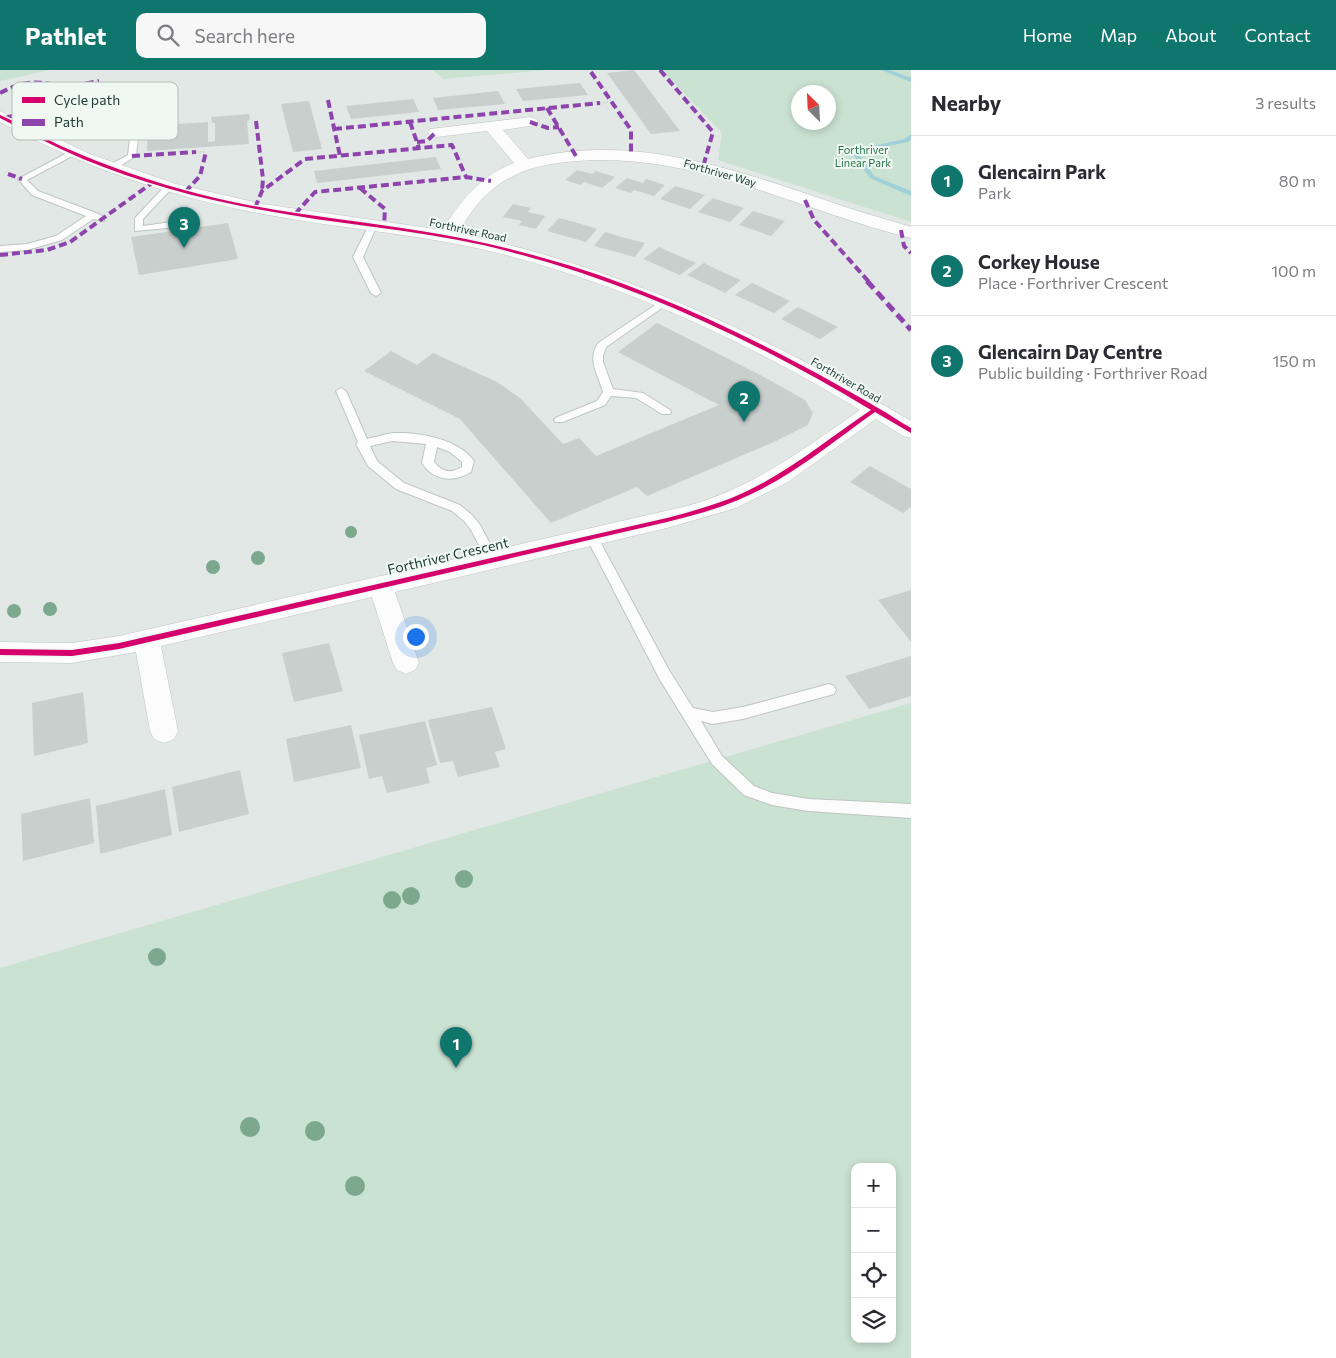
<!DOCTYPE html>
<meta charset="utf-8">
<style>
:root{--surface:#fff;--page:#f7f7f7;--text:#2b2b33;--muted:#7c7c81;--line:#e1e1e2;--accent:#0f766e}
body{margin:0;font-family:Commissioner,sans-serif;background:var(--page);color:var(--text)}
.controls{position:absolute;right:15px;bottom:15px;display:grid;overflow:hidden;border-radius:10px;box-shadow:0 2px 8px #0003}
.controls button{width:45px;height:45px;display:grid;place-items:center;padding:0;border:0;border-bottom:1px solid var(--line);background:var(--surface);color:var(--text);font:25px sans-serif}
.compass{position:absolute;left:791px;top:15px;width:45px;height:45px;border-radius:50%;background:var(--surface);box-shadow:0 2px 8px #0003;rotate:336deg}
.you{position:absolute;left:415px;top:566px;width:18px;height:18px;margin:-12px;border:4px solid #fff;border-radius:50%;background:#1a73e8;box-shadow:0 0 0 8px #1a73e833}
.badge{display:grid;place-items:center;width:32px;height:32px;border-radius:50%;background:var(--accent);color:#fff;font-size:16px;font-weight:700}
.pin{position:absolute;translate:-50% -41px;filter:drop-shadow(0 1px 2px #0008)}
.pin::after{content:'';position:absolute;top:26px;width:18px;height:15px;background:inherit;clip-path:polygon(0 0,100% 0,50% 100%)}
.list{margin:0;padding:0;list-style:none}
h2{display:flex;justify-content:space-between;align-items:center;height:65px;margin:0;padding:0 20px;font-size:21px}
h2 small{font-size:16px;font-weight:400;color:var(--muted)}
.list li{display:grid;grid-template-columns:32px 1fr auto;gap:15px;align-items:center;box-sizing:border-box;height:90px;padding:0 20px;border-top:1px solid var(--line)}
.list b{display:block;font-size:19px;white-space:nowrap}
.list p{margin:0;font-size:16px;white-space:nowrap;color:var(--muted)}
.list em{font-size:16px;font-style:normal;color:var(--muted)}
.icon{flex:none;width:28px;height:28px;fill:none;stroke:currentColor;stroke-width:2;stroke-linecap:round;stroke-linejoin:round}
.map{position:relative;flex:none;width:911px;height:1288px;overflow:hidden}
header{display:flex;align-items:center;gap:30px;box-sizing:border-box;height:70px;padding:0 25px;background:var(--accent);color:#fff}
header strong{font-size:24px}
nav{display:flex;gap:28px;margin-inline-start:auto;font-size:18px}
.search{width:350px;height:45px;background:var(--page);display:flex;align-items:center;gap:12px;box-sizing:border-box;padding:0 18px;border-radius:10px;color:var(--muted);font-size:19px}
main{display:flex}
aside{flex:1;background:var(--surface)}
.map>svg:first-child{display:block}
.green{fill:#cae2d1;fill-rule:evenodd}
.lines{fill:none;stroke-linecap:round;stroke-linejoin:round}
.stream{fill:#a0d0d8;fill-rule:evenodd}
.building{fill:#c9cfcd}
.service-casing{stroke:#bfc5c2;stroke-width:2}
.minor-casing{stroke:#bfc5c2;stroke-width:1}
.path{stroke:#bfc8c4;stroke-width:2;stroke-dasharray:1 2.5;stroke-linecap:butt}
.service{fill:#fbfcfb;fill-rule:evenodd}
.minor{fill:#fbfcfb;fill-rule:evenodd}
.quiet-far1{stroke:#8e44ad;stroke-width:4;stroke-dasharray:8 4;stroke-linecap:butt}
.quiet{stroke:#8e44ad;stroke-width:5;stroke-dasharray:10 5;stroke-linecap:butt}
.cycleway-casing{stroke:#f0f8f4;stroke-width:3}
.cycleway{fill:#d6006c;fill-rule:evenodd}
.tree{fill:#7ca88e}
.labels{text-anchor:middle;stroke-width:4;stroke-linejoin:round;paint-order:stroke}
.far-park-label{font-size:11px;fill:#287446;stroke:#f0f8f4}
.far-street-label{font-size:11px;fill:#203c34;stroke:#f0f8f4}
.street-label{font-size:14px;fill:#203c34;stroke:#f0f8f4}
.key{fill:#f0f8f4;stroke:#b2c0ba;stroke-width:1}
.key-label{font-size:14px;fill:#203c34}
</style>
<header>
<strong>Pathlet</strong>
<div class="search"><svg class="icon" aria-label="search" viewBox="0 0 24 24"><circle cx="10" cy="10" r="6"/><path d="M15 15l6 6"/></svg>Search here</div>
<nav><a>Home</a><a>Map</a><a>About</a><a>Contact</a></nav>
</header>
<main>
<div class="map">
<svg width="911" height="1288" viewBox="0 0 911 1288">
<rect width="100%" height="100%" fill="#e2e8e5"/>
<!-- green -->
<path class="green" d="M0,0H50L0,11Z
M433,0H547L443,9Z
M662,0H911V152L718,90L722,63ZM828,22V52H798V22Z
M911,633V1288H0V898ZM855,1097H892V1269H855Z"/>
<g class="lines">
<!-- stream -->
<path class="stream" d="M881,0H890L911,8V12Z
M911,64V70L908,72L858,82L874,106L911,121V126L870,108L851,81L904,69Z"/>
</g>
<!-- building -->
<path class="building" d="M634,0L674,53L680,61L651,64L607,3Z
M580,13L588,25L523,31L516,19Z
M498,21L505,34L438,40L433,28Z
M413,29L419,42L351,49L346,36Z
M309,31L322,79L293,82L281,34Z
M249,44L250,50L247,51L249,74L147,81L148,56L208,52V72L215,71V53H212L211,47Z
M436,87L441,99L317,113L314,101Z
M577,100L592,104L596,101L615,107L602,118L584,112L580,115L565,110Z
M627,108L643,113L646,109L665,115L654,126L634,120L631,123L615,118Z
M675,116L689,120L705,125L690,139L660,129Z
M713,128L728,133L744,138L730,152L698,142Z
M513,134L531,138L528,142L545,146L536,159L519,155L522,151L503,147Z
M753,141L785,151L771,166L739,155Z
M559,148L578,153L597,159L586,172L547,161Z
M228,153L238,189L139,205L131,167Z
M605,162L625,168L645,173L635,187L594,176Z
M659,177L677,185L696,193L680,205L643,189Z
M704,193L722,202L741,210L725,223L687,205Z
M752,213L790,231L774,243L735,225Z
M798,237L838,257L820,269L781,249Z
M657,253L766,308L805,330L813,343L808,355L774,372L647,426L637,417L551,453L460,349L364,301L391,281L417,295L433,283L497,312L520,328L563,374L579,368L596,386L719,335L618,282Z
M870,396L911,419V437L903,443L850,412Z
M911,520V572L878,530Z
M329,573L343,621L294,632L282,583Z
M911,586V626L869,639L845,606Z
M83,622L88,673L34,686L32,633Z
M492,637L506,679L495,682L500,697L458,707L453,691L440,693L428,650Z
M425,651L437,695L426,698L430,713L387,723L382,706L369,709L359,665Z
M351,655L361,698L294,712L286,669Z
M240,700L249,744L179,762L172,717Z
M165,719L172,765L100,784L96,736Z
M90,728L94,773L23,791L21,744Z"/>
<g class="lines">
<!-- service casing -->
<g class="service-casing">
<path id="service" d="M136,47L140,49L136,86L112,101H106V97L128,85L132,52L91,55L87,53L91,51Z
M69,82L76,84L27,110L38,121L96,143L104,147V151L93,149L62,170L27,180L0,182V176L27,174L56,166L86,146L32,125L18,109Z
M165,116L172,118L143,149V156L178,151L182,154L178,157L135,161V148Z
M373,152L377,155L363,187L381,223L376,226L371,223L353,187L369,155Z
M666,228L671,231L669,233L606,277L603,286V292L613,319L643,323L670,340L671,342L670,344H662L636,328L611,326L605,335L563,352H555L554,350L555,348L597,331L603,322C598,304 587,290 598,273Z
M341,318L346,321L367,369C376,367 385,364 394,363C419,362 459,369 474,391L471,402C453,413 434,411 422,393L426,374L392,371L370,376L377,391L404,413L460,435L472,445L480,455L498,489L496,492H488L471,460L464,451L452,441L396,419L368,396L356,374L358,372L336,321ZM437,377L450,382L462,392V397C451,404 442,402 434,392Z
M592,463L596,464L670,602L693,638L713,642L743,637L829,614L834,616L836,620L834,624L743,649L713,654L701,651L722,686L754,716L772,723L808,729L911,734V748L808,741L772,735L744,725L712,694L660,610L586,467Z"/>
</g>
<!-- minor casing -->
<g class="minor-casing">
<path id="minor" d="M0,41L90,84L176,114L263,134L442,160C461,131 480,106 514,93L487,61L436,67L430,65L428,62L430,59L530,47L536,49L538,52L536,55L503,60L528,89C630,63 731,98 828,131C855,141 883,148 911,157V168C800,141 695,82 578,91C547,93 517,99 493,119C477,131 468,147 458,163C621,197 769,267 911,351V368L903,366L876,349L788,412L736,438L667,458L395,522L419,593L415,600L406,604L397,600L393,593L372,527L161,576L178,661L174,669L164,673L154,669L150,661L136,582L72,593L0,592V572L72,573L119,566L687,436C753,418 805,378 860,340C743,269 615,210 481,179C409,163 336,158 263,144C170,127 83,97 0,52Z"/>
</g>
<!-- path -->
<path class="path" d="M600,33L611,31
M196,82H206"/>
<!-- service -->
<use href="#service" class="service"/>
<!-- minor -->
<use href="#minor" class="minor"/>
<!-- quiet-far1 -->
<path class="quiet-far1" d="M660,0L713,62L703,97
M591,2L631,60V84
M50,14L78,15L99,11
M0,23C17,14 30,10 50,14V19C64,33 90,34 108,32
M328,30L340,86
M547,38L576,86
M5,48L57,34L67,28
M256,51L263,109L262,121
M410,52L419,78
M530,52L548,58L559,57
M334,59L600,33
M417,72L427,71L436,62
M132,86L196,82
M8,104L22,109
M360,118L385,139L384,156
M185,122L200,106L206,82
M805,130L814,150L869,212
M255,138L262,121L305,89L452,75L466,107
M295,144L315,122L466,107L491,111
M901,160L904,176L911,183
M0,185L47,180L70,172L152,113"/>
<!-- quiet -->
<path class="quiet" d="M867,211L911,260"/>
<!-- cycleway casing -->
<g class="cycleway-casing">
<path id="cycleway" d="M0,45C21,54 40,66 61,76C106,96 152,112 199,124C272,143 347,149 421,161C461,167 501,176 540,187C643,215 742,262 836,314C850,322 865,330 878,338C889,344 900,352 911,358V363L875,342C834,371 794,405 747,426C722,438 694,445 667,452L119,579L72,586L0,585V579L72,580L119,573L667,448C693,441 719,434 743,423C789,402 829,368 871,340C750,267 620,207 483,175C410,159 335,154 262,140C201,129 141,113 83,89C55,77 27,62 0,48Z"/>
</g>
<!-- cycleway -->
<use href="#cycleway" class="cycleway"/>
</g>
<!-- trees -->
<g class="tree">
<circle cx="351" cy="462" r="6"/>
<circle cx="258" cy="488" r="7"/>
<circle cx="213" cy="497" r="7"/>
<circle cx="50" cy="539" r="7"/>
<circle cx="14" cy="541" r="7"/>
<circle cx="464" cy="809" r="9"/>
<circle cx="411" cy="826" r="9"/>
<circle cx="392" cy="830" r="9"/>
<circle cx="157" cy="887" r="9"/>
<circle cx="250" cy="1057" r="10"/>
<circle cx="315" cy="1061" r="10"/>
<circle cx="355" cy="1116" r="10"/>
</g>
<g class="labels">
<!-- far-park labels -->
<g class="far-park-label">
<text x="863" y="84">Forthriver<tspan x="863" dy="13">Linear Park</tspan></text>
</g>
<!-- far-street labels -->
<g class="far-street-label">
<text transform="translate(720 103) rotate(16)" y="4">Forthriver Way</text>
<text transform="translate(468 160) rotate(12)" y="4">Forthriver Road</text>
<text transform="translate(846 310) rotate(30)" y="4">Forthriver Road</text>
</g>
<!-- street labels -->
<g class="street-label">
<text transform="translate(448 486) rotate(-13)" y="5">Forthriver Crescent</text>
</g>
</g>
<!-- legend -->
<rect x="12" y="12" width="166" height="58" rx="8" class="key"/>
<rect x="22" y="27" width="23" height="6" fill="#d6006c"/>
<rect x="22" y="49" width="23" height="7" fill="#8e44ad"/>
<g class="key-label">
<text x="54" y="35">Cycle path</text>
<text x="54" y="57">Path</text>
</g>
</svg>
<div class="controls">
<button>+</button>
<button>−</button>
<button><svg class="icon" aria-label="locate" viewBox="0 0 24 24"><circle cx="12" cy="12" r="6"/><path d="M12 2v4M12 18v4M2 12h4M18 12h4"/></svg></button>
<button><svg class="icon" aria-label="layers" viewBox="0 0 24 24"><path d="M12 4l9 5-9 5-9-5zM3 14l9 5 9-5"/></svg></button>
</div>
<svg class="compass" viewBox="-18 -18 36 36"><path d="M0-13l5 13h-10z" fill="#e53935"/><path d="M0 13l5-13h-10z" fill="#7c7c81"/></svg>
<div class="you"></div>
<div class="pin badge" style="left:456px;top:998px">1</div>
<div class="pin badge" style="left:744px;top:352px">2</div>
<div class="pin badge" style="left:184px;top:178px">3</div>
</div>
<aside>
<h2>Nearby<small>3 results</small></h2>
<ul class="list">
<li><span class="badge">1</span><div><b>Glencairn Park</b><p>Park</p></div><em>80 m</em></li>
<li><span class="badge">2</span><div><b>Corkey House</b><p>Place · Forthriver Crescent</p></div><em>100 m</em></li>
<li><span class="badge">3</span><div><b>Glencairn Day Centre</b><p>Public building · Forthriver Road</p></div><em>150 m</em></li>
</ul>
</aside>
</main>
